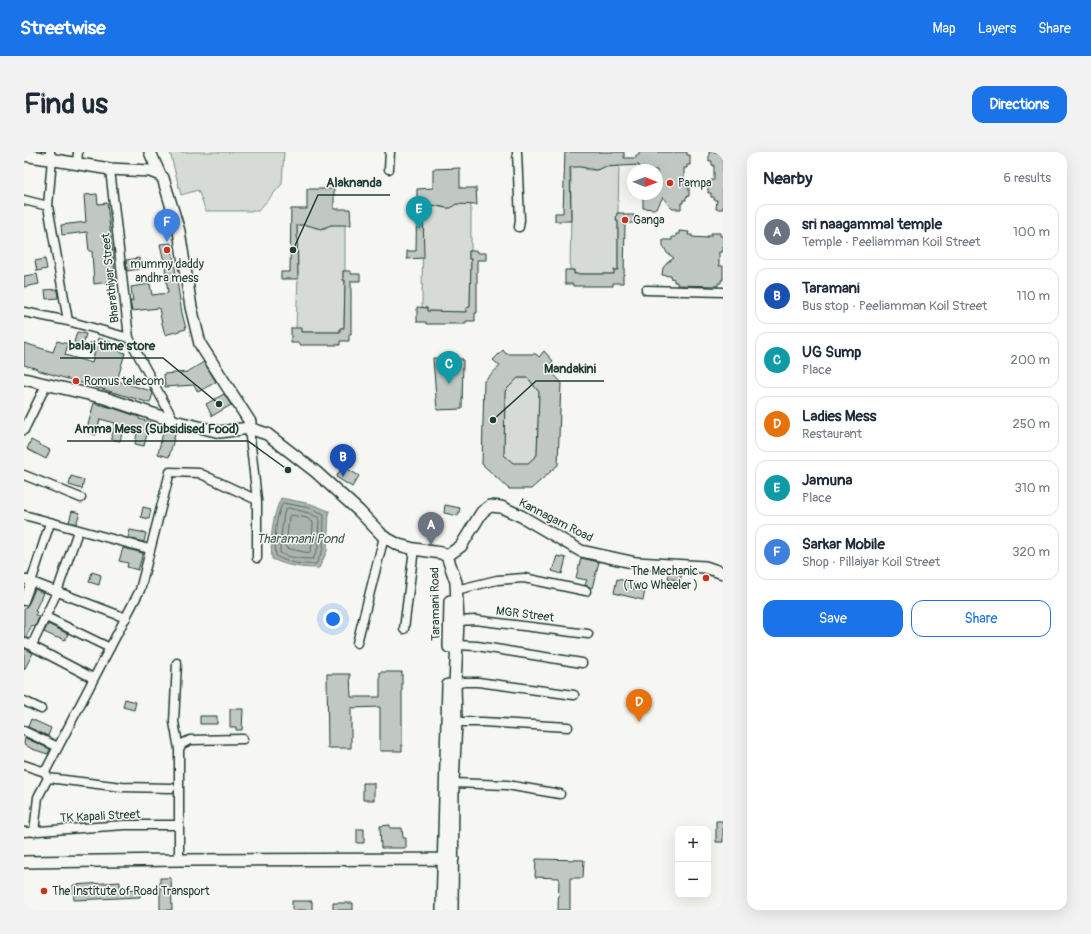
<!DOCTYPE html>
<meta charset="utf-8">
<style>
:root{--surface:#fff;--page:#f2f2f3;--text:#1f2937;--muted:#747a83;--line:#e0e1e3;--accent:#1a73e8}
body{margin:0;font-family:Pangolin,sans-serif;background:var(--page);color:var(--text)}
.controls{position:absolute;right:12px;bottom:12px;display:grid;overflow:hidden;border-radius:8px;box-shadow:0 4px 16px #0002}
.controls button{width:36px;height:36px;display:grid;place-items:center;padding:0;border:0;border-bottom:1px solid var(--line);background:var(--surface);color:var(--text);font:20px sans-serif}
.compass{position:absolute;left:603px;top:12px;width:36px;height:36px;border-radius:50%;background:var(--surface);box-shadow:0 4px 16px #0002;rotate:91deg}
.you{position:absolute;left:309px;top:467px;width:14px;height:14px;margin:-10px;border:3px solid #fff;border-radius:50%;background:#1a73e8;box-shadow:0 0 0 6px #1a73e833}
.badge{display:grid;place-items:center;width:26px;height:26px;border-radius:50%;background:var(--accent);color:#fff;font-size:13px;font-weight:700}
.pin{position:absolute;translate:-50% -33px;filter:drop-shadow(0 1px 2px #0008)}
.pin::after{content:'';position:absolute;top:21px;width:14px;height:12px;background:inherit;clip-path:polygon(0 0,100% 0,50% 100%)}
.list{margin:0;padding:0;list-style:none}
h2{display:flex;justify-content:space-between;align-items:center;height:52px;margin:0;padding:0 16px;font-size:17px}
h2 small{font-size:13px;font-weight:400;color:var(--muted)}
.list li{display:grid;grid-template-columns:26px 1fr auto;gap:12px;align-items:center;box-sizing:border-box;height:56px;margin:0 8px 8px;padding:0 8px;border:1px solid var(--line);border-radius:12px}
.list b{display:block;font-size:15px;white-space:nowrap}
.list p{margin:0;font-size:13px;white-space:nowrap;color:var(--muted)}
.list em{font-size:13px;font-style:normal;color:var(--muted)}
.actions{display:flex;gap:8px;padding:12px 16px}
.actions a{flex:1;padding:9px 0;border:1px solid var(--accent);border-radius:12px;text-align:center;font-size:14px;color:var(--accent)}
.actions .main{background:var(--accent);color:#fff}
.map{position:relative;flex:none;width:699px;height:758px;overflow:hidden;border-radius:12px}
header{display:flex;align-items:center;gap:24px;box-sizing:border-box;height:56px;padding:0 20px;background:var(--accent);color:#fff}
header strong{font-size:19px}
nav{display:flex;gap:22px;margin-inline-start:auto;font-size:14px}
.intro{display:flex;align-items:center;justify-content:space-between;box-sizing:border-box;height:96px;padding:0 24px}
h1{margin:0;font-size:28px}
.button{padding:10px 18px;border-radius:12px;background:var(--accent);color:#fff;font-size:14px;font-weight:700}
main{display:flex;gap:24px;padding:0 24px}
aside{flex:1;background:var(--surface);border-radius:12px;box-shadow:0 4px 16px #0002}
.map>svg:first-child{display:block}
.green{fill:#d6dbd6;stroke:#7a8c85}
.water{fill:#aab3ae;stroke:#72847d}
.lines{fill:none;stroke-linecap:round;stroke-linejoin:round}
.shore{stroke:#576c65;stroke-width:1}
.building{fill:#c1c8c3;stroke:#1f3d34;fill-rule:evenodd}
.street-casing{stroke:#1f3d34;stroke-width:11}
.secondary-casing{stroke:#1f3d34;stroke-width:14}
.street{stroke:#f6f6f2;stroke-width:8}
.secondary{stroke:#f6f6f2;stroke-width:11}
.poi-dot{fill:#c8321e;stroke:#f6f6f2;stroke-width:1.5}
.labels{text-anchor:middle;stroke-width:3;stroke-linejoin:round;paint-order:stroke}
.poi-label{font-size:12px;fill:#1f3d34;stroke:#f6f6f2;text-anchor:start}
.street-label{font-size:12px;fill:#1f3d34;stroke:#f6f6f2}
.water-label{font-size:13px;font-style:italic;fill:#425a52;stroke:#f6f6f2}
.leader{fill:none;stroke:#1f3d34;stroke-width:1.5}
.callout-dot{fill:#1f3d34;stroke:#f6f6f2;stroke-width:1.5}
.callout-label{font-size:13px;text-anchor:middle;font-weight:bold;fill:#1f3d34;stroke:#f6f6f2;stroke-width:3;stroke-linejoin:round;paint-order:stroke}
</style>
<header>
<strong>Streetwise</strong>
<nav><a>Map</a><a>Layers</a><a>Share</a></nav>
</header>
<div class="intro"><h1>Find us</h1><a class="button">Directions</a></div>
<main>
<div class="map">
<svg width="699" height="758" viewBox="0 0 699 758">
<rect width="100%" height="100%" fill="#f6f6f2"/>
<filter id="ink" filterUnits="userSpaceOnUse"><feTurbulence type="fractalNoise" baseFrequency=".025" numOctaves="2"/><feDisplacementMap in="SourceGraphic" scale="8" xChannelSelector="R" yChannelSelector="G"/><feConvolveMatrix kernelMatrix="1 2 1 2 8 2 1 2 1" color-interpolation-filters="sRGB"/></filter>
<g filter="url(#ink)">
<!-- green -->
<path class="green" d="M146,0H260L258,32L234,59H182L174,38L157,43Z
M547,9H557V15H561V17L564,18H573L578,16V15L595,10L594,61H593L592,69H594V118H590V122H550V118H546L547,61Z
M399,47L413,53V54C419,56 427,58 431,52H436V47H447V99H445V107H447L446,155L442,156V160L403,159V156L398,155Z
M273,68H283V73C290,74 299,81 305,73H310V68H321V119H319V128H321L320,176H316V180H277L272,176L274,125Z
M494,226H504L515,240L513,303L499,316L494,315L480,303L481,239Z"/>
<!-- water -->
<path class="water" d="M257,346L287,352L305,359L303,399L295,416C278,416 263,414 248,407C246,387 248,365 257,346Z"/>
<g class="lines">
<!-- shore -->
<path class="shore" d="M259,351L286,356L300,362L299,397L292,412C279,413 263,411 252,404C250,389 251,364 259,351Z
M265,356L285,361L295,366L294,396L289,407C279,407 265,406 256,401V392L260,361L262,357Z
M267,363L283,366L289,370L288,394L285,401L262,396L265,365Z"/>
</g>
<!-- building -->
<path class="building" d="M541,0H600V6H612V3H615V0H663V3H666V13H663V16H660V32H662V35H665V44L662,45V48H659V51H657V57H649L645,54L639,45L633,56V55L630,57L619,56V42H633V18H618V16H615V13L580,15L576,17L571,18L557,15H546L547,69H531V61H539Z
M685,0H699V57H692L693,48H690V45H687V41H684V32H687V28H690V13H688V9H685Z
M436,16V36H452L453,53L432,52L427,56H423L408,53H399L400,106L383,107V99H392L393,37L409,36V17Z
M283,37H310V57H326L327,73H307L297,77L283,73H273L274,127H257V120H266L267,57H283Z
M73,42L74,52L83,51L92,129L70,132L68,99H65L63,80L38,83L37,73L62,70L60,43Z
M593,61H600V63H610V71H601L600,123H599V131H589V134H549V132H541V118H550V122H590V118H594V69H592Z
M655,79L665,80L664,83H668V85L683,86V84H687V81H696V84H699V100H695V114H699V128H697V131H694V134L653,133V130H650V127L647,126V124L638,123L639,116L643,111L650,106L643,101L640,95H639V88H648V85H652V82H655Z
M147,91L158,161L162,177L141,183L137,167L135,156L108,159L106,149H109L107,135L126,132L128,143L144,141L140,106H139L136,92Z
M445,99H453V101H462V108H453V161H451V169H442V172H402V170H393V155L403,156V159L442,160V156L446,155L447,107H445Z
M115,106L116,117L103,119L102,108Z
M21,107L23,117L13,119L11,109Z
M319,119H327V122H336V129H327V182H325V189H316V193H276V191H267V176H277V180H316V176H320L321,128H319Z
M13,122L15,132L0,135V124Z
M33,137L34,146L22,147L21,138Z
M53,180L62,182L59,193L50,190Z
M74,186L87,190L85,196L101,201L93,229L127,239L129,241L126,251L13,218L14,217L0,213V191L29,200L33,189L44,192L41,203L68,211Z
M479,198L482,202H512L515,205L520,199L529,209L523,215L537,230L534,313L507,337H485L458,312L460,229L476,214L469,208ZM494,226H504L515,240L513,303L504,311H489L480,303L481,239Z
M409,206L439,207L438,257L413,258Z
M180,210L192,230L174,240L170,233L141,235L140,222L163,220Z
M200,242L207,253L188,264L182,252Z
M70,251L92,257L115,265V267L126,270L120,294L111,292L113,281L99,278L96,289L87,287L91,271L76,267L72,283L62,280Z
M140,276L152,279L145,305L134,302Z
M7,288L26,298L22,307L3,297Z
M319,314L335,324L328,335L312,325Z
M47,324L60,328L58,337L45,333Z
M421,353L436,356L434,364L420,361Z
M119,355L127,357L125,367L117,365Z
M48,359L56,361L52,372L45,370Z
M106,378L122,381L120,390L104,386Z
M99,396L119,401L114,418L103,415L104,411L95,409Z
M533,404L542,406L538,422L528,419Z
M557,406L575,410L568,436L561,433L563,428L552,426Z
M68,420L77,423L75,433L65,430Z
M646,420L658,421L656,429L644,426Z
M593,427L611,431L609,437L621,439L619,448L590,441Z
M11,437L19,441L11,459L13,460L11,463L15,465L11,475L8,473L2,485H0V458L5,451Z
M24,472L44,482L41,488L34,485L33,486L20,480Z
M0,496L9,501L0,518Z
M356,520H378V599H356V555L327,556V596H304L303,522H326L327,545H356Z
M101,547L112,550L110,558L99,555Z
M206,557H219L218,578H212V575H206Z
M176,564H193V572H176Z
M7,567L27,576L24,584L4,575Z
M1,586L26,597L24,602L8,597L0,592Z
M339,631H350V648H339Z
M692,669H699V690H692Z
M366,673V676H378L379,686H382V696H357L356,674Z
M333,677H340V691H333Z
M512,707L560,708L559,726H546V758H534L535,726L511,725Z
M136,726H147L148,758H136Z
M96,730V738L116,737V745L50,748L49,733Z
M268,749H288V758H268Z
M309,751H329V758H309Z"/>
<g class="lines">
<!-- street casing -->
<g class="street-casing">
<path id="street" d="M26,0L28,7L24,54L44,169
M493,0L496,68L495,75
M53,12L54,0
M86,17L105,186L150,269
M365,17L366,0
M0,48L24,54
M622,138L699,140
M0,160L44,169L105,186
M225,276L233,348V406
M0,278L22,233
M0,323L57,346
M0,363L125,397
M0,427L102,466
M432,438L473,428L500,426L562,439
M0,449L7,430L26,371
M22,465L86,496
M434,469L451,468L564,482
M380,477L390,397
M0,490L69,526
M333,491L360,385
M8,493L33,440L54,379
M432,493L453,494L558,511
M153,511L150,570L155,597
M431,532L440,530H454L550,543
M0,549L17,557
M432,570H459L544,575
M0,579L34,595
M0,613L21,620
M24,626L98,635L147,636
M429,631L483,633L536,642
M0,680L101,673H154
M10,680L14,645L24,626L21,620L116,438L146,320L175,321L233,348
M155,708V597L158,592L166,588L219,587"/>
</g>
<!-- secondary casing -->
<g class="secondary-casing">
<path id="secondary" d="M126,0L136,23
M0,3L86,17L126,19L136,23L139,26L155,79L167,155L176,192L226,270L225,276
M0,227L81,246L150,269L196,280L225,276L243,282L292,320L335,359L360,385L375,393L390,397L417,401L423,404
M423,404L432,430L434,469L431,532L432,570L429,631L428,758
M423,404L437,394L458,360L466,354L477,355L497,364L557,399L612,411L681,415L699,421
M425,495L426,449
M0,710L155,708L429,707
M418,758L424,533"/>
</g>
<!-- street -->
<use href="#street" class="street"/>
<!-- secondary -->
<use href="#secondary" class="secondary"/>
</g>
</g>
<!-- markers -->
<g class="poi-dot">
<circle cx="646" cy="31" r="4"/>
<circle cx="601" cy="68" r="4"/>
<circle cx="143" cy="98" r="4"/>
<circle cx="52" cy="229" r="4"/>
<circle cx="682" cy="426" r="4"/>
<circle cx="20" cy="739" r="4"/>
</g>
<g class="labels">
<!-- poi labels -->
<g class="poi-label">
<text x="654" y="35">Pampa</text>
<text x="609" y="72">Ganga</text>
<text x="143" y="116" text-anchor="middle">mummy daddy<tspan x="143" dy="14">andhra mess</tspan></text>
<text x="60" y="233">Romus telecom</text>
<text x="674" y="423" text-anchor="end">The Mechanic<tspan x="674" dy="14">(Two Wheeler )</tspan></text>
<text x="28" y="743">The Institute of Road Transport</text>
</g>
<!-- street labels -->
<g class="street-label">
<text transform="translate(86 126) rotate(-96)" y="4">Bharathiyar Street</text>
<text transform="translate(532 368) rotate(27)" y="4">Kannagam Road</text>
<text transform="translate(411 452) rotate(-91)" y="4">Taramani Road</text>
<text transform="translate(501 462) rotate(7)" y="4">MGR Street</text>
<text transform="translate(76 664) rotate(-3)" y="4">TK Kapali Street</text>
</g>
<!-- water labels -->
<g class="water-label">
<text x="276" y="391">Tharamani Pond</text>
</g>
</g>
<!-- callouts -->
<path class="leader" d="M269 98L294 43H366M195 252L139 206H36M469 268L512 229H580M264 318L224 289H43"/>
<g class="callout-dot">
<circle cx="269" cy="98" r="4"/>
<circle cx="195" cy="252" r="4"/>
<circle cx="469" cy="268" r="4"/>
<circle cx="264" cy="318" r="4"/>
</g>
<g class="callout-label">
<text x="330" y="35">Alaknanda</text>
<text x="88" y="198">balaji time store</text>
<text x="546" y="221">Mandakini</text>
<text x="133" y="281">Amma Mess (Subsidised Food)</text>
</g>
</svg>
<div class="controls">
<button>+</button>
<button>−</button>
</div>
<svg class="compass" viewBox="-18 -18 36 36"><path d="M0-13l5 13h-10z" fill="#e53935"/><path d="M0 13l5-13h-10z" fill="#747a83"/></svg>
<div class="you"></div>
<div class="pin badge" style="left:407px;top:393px;background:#6b7280">A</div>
<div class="pin badge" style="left:319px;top:325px;background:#1a4fb4">B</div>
<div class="pin badge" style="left:425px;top:232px;background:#0f9aa8">C</div>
<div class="pin badge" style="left:615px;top:570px;background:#e8710a">D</div>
<div class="pin badge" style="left:395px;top:77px;background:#0f9aa8">E</div>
<div class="pin badge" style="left:143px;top:90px;background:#3f7fe0">F</div>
</div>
<aside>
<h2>Nearby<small>6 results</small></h2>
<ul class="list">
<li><span class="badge" style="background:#6b7280">A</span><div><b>sri naagammal temple</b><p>Temple · Peeliamman Koil Street</p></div><em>100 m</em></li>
<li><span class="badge" style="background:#1a4fb4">B</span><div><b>Taramani</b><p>Bus stop · Peeliamman Koil Street</p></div><em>110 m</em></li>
<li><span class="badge" style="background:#0f9aa8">C</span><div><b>UG Sump</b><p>Place</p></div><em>200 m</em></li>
<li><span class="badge" style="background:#e8710a">D</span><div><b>Ladies Mess</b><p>Restaurant</p></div><em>250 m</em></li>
<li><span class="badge" style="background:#0f9aa8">E</span><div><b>Jamuna</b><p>Place</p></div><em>310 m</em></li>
<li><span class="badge" style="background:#3f7fe0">F</span><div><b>Sarkar Mobile</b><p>Shop · Pillaiyar Koil Street</p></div><em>320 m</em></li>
</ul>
<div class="actions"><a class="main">Save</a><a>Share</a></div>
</aside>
</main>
